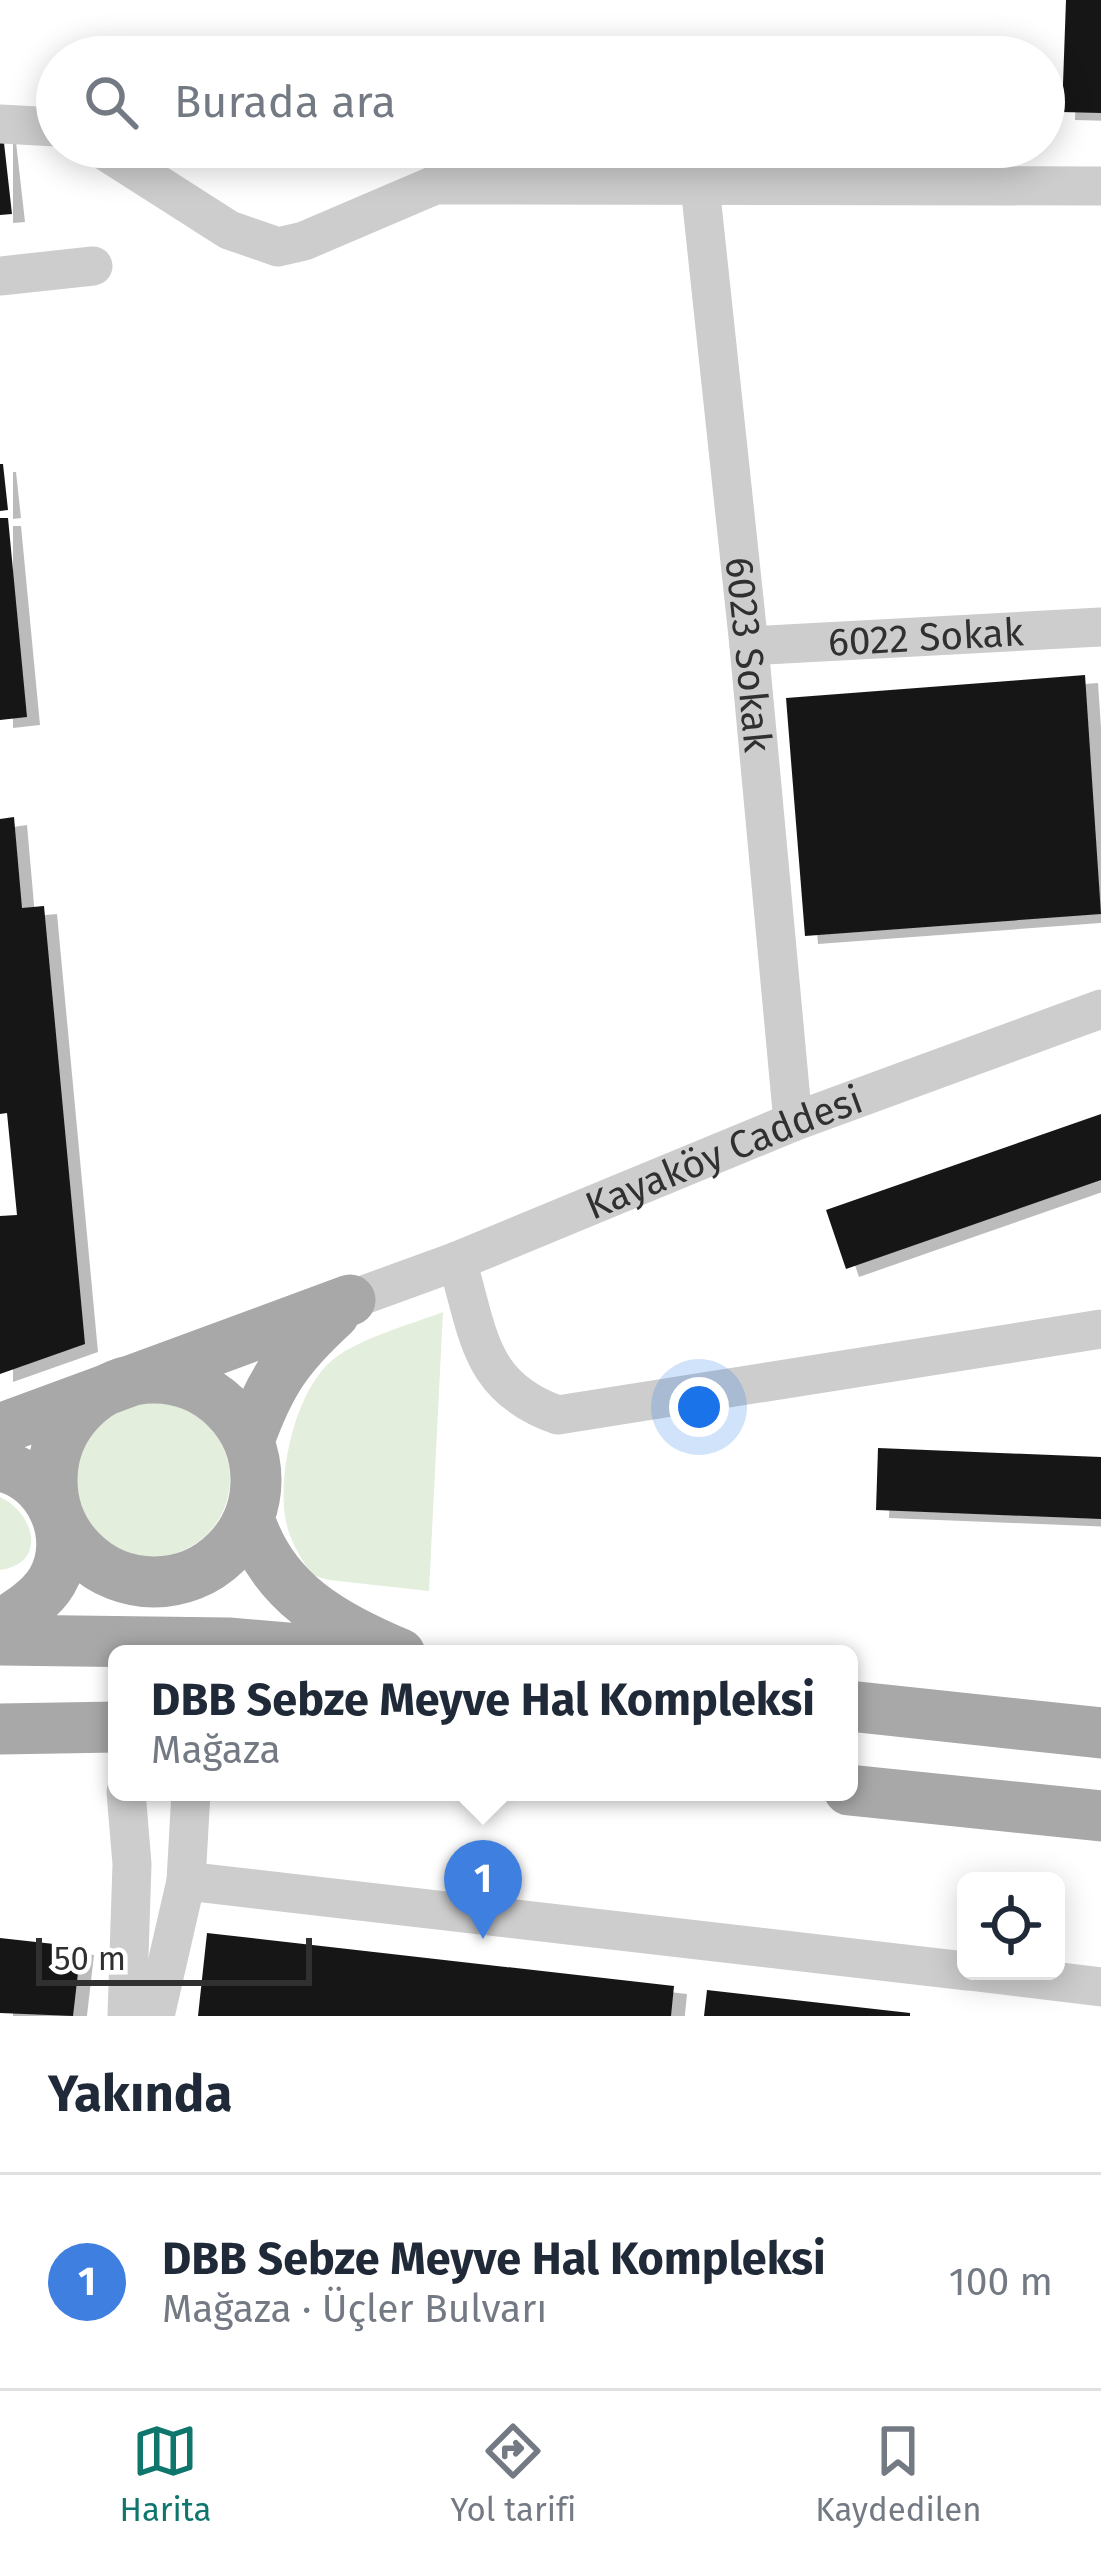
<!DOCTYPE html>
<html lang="tr">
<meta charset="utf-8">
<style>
:root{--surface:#fff;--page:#f6f6f7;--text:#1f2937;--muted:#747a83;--line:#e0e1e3;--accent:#0f766e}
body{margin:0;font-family:"Fira Sans",sans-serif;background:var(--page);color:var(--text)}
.controls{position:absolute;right:36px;bottom:36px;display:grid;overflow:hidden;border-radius:18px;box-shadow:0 6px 30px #0003}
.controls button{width:108px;height:108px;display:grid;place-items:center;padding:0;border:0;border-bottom:3px solid var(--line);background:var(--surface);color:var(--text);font:60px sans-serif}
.scale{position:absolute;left:36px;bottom:30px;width:276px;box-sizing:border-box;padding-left:12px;border:6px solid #303030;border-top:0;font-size:33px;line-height:42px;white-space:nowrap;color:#303030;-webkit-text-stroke:9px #fff;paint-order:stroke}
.you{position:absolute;left:699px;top:1407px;width:42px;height:42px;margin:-30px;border:9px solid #fff;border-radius:50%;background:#1a73e8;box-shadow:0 0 0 18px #1a73e833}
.badge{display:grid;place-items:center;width:78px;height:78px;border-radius:50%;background:var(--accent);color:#fff;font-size:39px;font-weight:700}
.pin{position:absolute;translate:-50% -99px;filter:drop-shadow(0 3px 6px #0008)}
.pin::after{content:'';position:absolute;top:63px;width:42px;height:36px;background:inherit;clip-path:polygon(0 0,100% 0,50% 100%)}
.popup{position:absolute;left:108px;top:1645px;width:750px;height:156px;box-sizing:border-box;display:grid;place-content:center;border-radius:18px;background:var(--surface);filter:drop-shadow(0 3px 9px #0005);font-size:39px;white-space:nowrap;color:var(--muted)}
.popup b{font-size:45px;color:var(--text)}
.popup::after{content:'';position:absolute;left:50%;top:100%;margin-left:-24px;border:24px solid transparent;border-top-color:var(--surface)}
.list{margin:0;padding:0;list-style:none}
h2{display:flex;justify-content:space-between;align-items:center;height:156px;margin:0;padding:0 48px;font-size:51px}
h2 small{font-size:39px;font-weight:400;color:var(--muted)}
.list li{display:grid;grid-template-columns:78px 1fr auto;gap:36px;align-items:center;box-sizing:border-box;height:216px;padding:0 48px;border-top:3px solid var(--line)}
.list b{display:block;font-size:45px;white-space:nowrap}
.list p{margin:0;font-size:39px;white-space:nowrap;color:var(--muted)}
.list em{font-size:39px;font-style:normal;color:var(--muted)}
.icon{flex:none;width:66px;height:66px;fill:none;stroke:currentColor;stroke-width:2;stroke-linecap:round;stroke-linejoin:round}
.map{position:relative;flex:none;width:1101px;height:2016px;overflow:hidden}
.search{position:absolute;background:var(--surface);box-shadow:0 6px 30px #0003;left:36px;right:36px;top:36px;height:132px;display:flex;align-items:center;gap:30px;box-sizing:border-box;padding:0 42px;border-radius:66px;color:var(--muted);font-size:45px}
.sheet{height:372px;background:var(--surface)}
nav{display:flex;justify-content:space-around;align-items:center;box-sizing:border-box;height:168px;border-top:3px solid var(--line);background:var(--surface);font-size:33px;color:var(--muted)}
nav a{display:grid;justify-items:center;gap:6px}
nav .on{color:var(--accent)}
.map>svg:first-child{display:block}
.green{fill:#e4eedc}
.building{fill:#171717;filter:url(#shadow)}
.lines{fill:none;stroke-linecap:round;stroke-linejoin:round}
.minor{stroke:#cdcdcd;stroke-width:39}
.major{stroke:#a8a8a8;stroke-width:51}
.labels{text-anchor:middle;stroke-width:12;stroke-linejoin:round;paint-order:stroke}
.street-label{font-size:39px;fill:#303030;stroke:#fff}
</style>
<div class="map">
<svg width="1101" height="2016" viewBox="0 0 1101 2016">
<defs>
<filter id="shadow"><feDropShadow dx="13" dy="8" stdDeviation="0" flood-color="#0004"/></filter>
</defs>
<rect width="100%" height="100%" fill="#fff"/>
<!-- green -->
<path class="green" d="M443,1312L429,1591L329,1580L312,1575C300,1557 288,1538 285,1516C278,1469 297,1382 339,1355C370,1335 409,1325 443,1312Z
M74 1479a78 78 0 1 1 156 0a78 78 0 1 1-156 0Z
M0,1497C36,1514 47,1564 0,1570Z"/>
<!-- building -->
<path class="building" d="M1066,0H1101V113L1062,112Z
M0,134H3L12,214L0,215Z
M0,464H3L8,510L0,511Z
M0,518H8L27,717L0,720Z
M1085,675L1101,914L805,936L786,698Z
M14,817L22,908L44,906L85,1344L0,1374V1216L17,1215L7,1113L0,1114V819Z
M1101,1114V1180L846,1269L826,1210Z
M878,1448L1101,1457V1519L876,1510Z
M207,1933L674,1986L671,2016H198Z
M0,1938L81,1947L73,2016L0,2013Z
M707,1990L910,2013V2016H704Z"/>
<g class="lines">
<!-- minor -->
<g class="minor">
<path d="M0,124L57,127"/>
<path d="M99,147L229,230L278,247L304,241L435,185L1101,186"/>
<path id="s1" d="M700,186L749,646L793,1122"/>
<path d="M0,276L93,266"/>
<path id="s2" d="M749,646L1101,627"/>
<path d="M457,1261C479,1333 478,1387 558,1415L1101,1329"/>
<path id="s3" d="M350,1300L457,1261L793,1122L1101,1009"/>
<path d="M126,1792L132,1864L127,2016"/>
<path d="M186,1881L966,1971"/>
<path d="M969,1971L1101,1987"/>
<path d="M155,2016L186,1881L191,1792"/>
</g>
<!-- major -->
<path class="major" d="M52 1480a102 102 0 1 1 204 0a102 102 0 1 1-204 0Z
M0,1429L350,1300
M249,1441C270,1382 288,1356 334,1314
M0,1466C49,1475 78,1536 52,1581C41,1600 18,1614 0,1625
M249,1518C273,1593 331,1624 400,1654
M0,1640L228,1643L357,1654
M849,1706L1101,1733
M0,1729L117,1727
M849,1790L1101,1816"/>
</g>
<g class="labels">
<!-- street labels -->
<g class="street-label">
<text dy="14" stroke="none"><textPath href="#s2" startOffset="177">6022 Sokak</textPath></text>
<text dy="14" stroke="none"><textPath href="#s1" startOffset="471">6023 Sokak</textPath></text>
<text dy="14" stroke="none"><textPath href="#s3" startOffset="402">Kayaköy Caddesi</textPath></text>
</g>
</g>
</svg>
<div class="controls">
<button><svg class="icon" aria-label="locate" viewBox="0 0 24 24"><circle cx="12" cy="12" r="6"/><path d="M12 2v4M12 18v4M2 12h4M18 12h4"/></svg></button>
</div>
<div class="scale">50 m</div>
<div class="you"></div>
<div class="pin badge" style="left:483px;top:1939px;background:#3f7fe0">1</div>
<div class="popup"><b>DBB Sebze Meyve Hal Kompleksi</b>Mağaza</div>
<div class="search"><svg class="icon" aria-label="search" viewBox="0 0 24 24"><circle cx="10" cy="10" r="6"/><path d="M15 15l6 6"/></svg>Burada ara</div>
</div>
<section class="sheet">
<h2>Yakında<small></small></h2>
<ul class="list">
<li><span class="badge" style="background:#3f7fe0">1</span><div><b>DBB Sebze Meyve Hal Kompleksi</b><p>Mağaza · Üçler Bulvarı</p></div><em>100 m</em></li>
</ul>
</section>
<nav>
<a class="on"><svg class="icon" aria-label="map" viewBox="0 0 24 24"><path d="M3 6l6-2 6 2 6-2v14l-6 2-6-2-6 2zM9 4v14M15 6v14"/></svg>Harita</a>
<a><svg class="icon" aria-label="directions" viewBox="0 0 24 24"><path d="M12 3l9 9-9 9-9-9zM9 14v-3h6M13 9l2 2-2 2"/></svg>Yol tarifi</a>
<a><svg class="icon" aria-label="saved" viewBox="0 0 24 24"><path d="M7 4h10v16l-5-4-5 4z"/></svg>Kaydedilen</a>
</nav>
